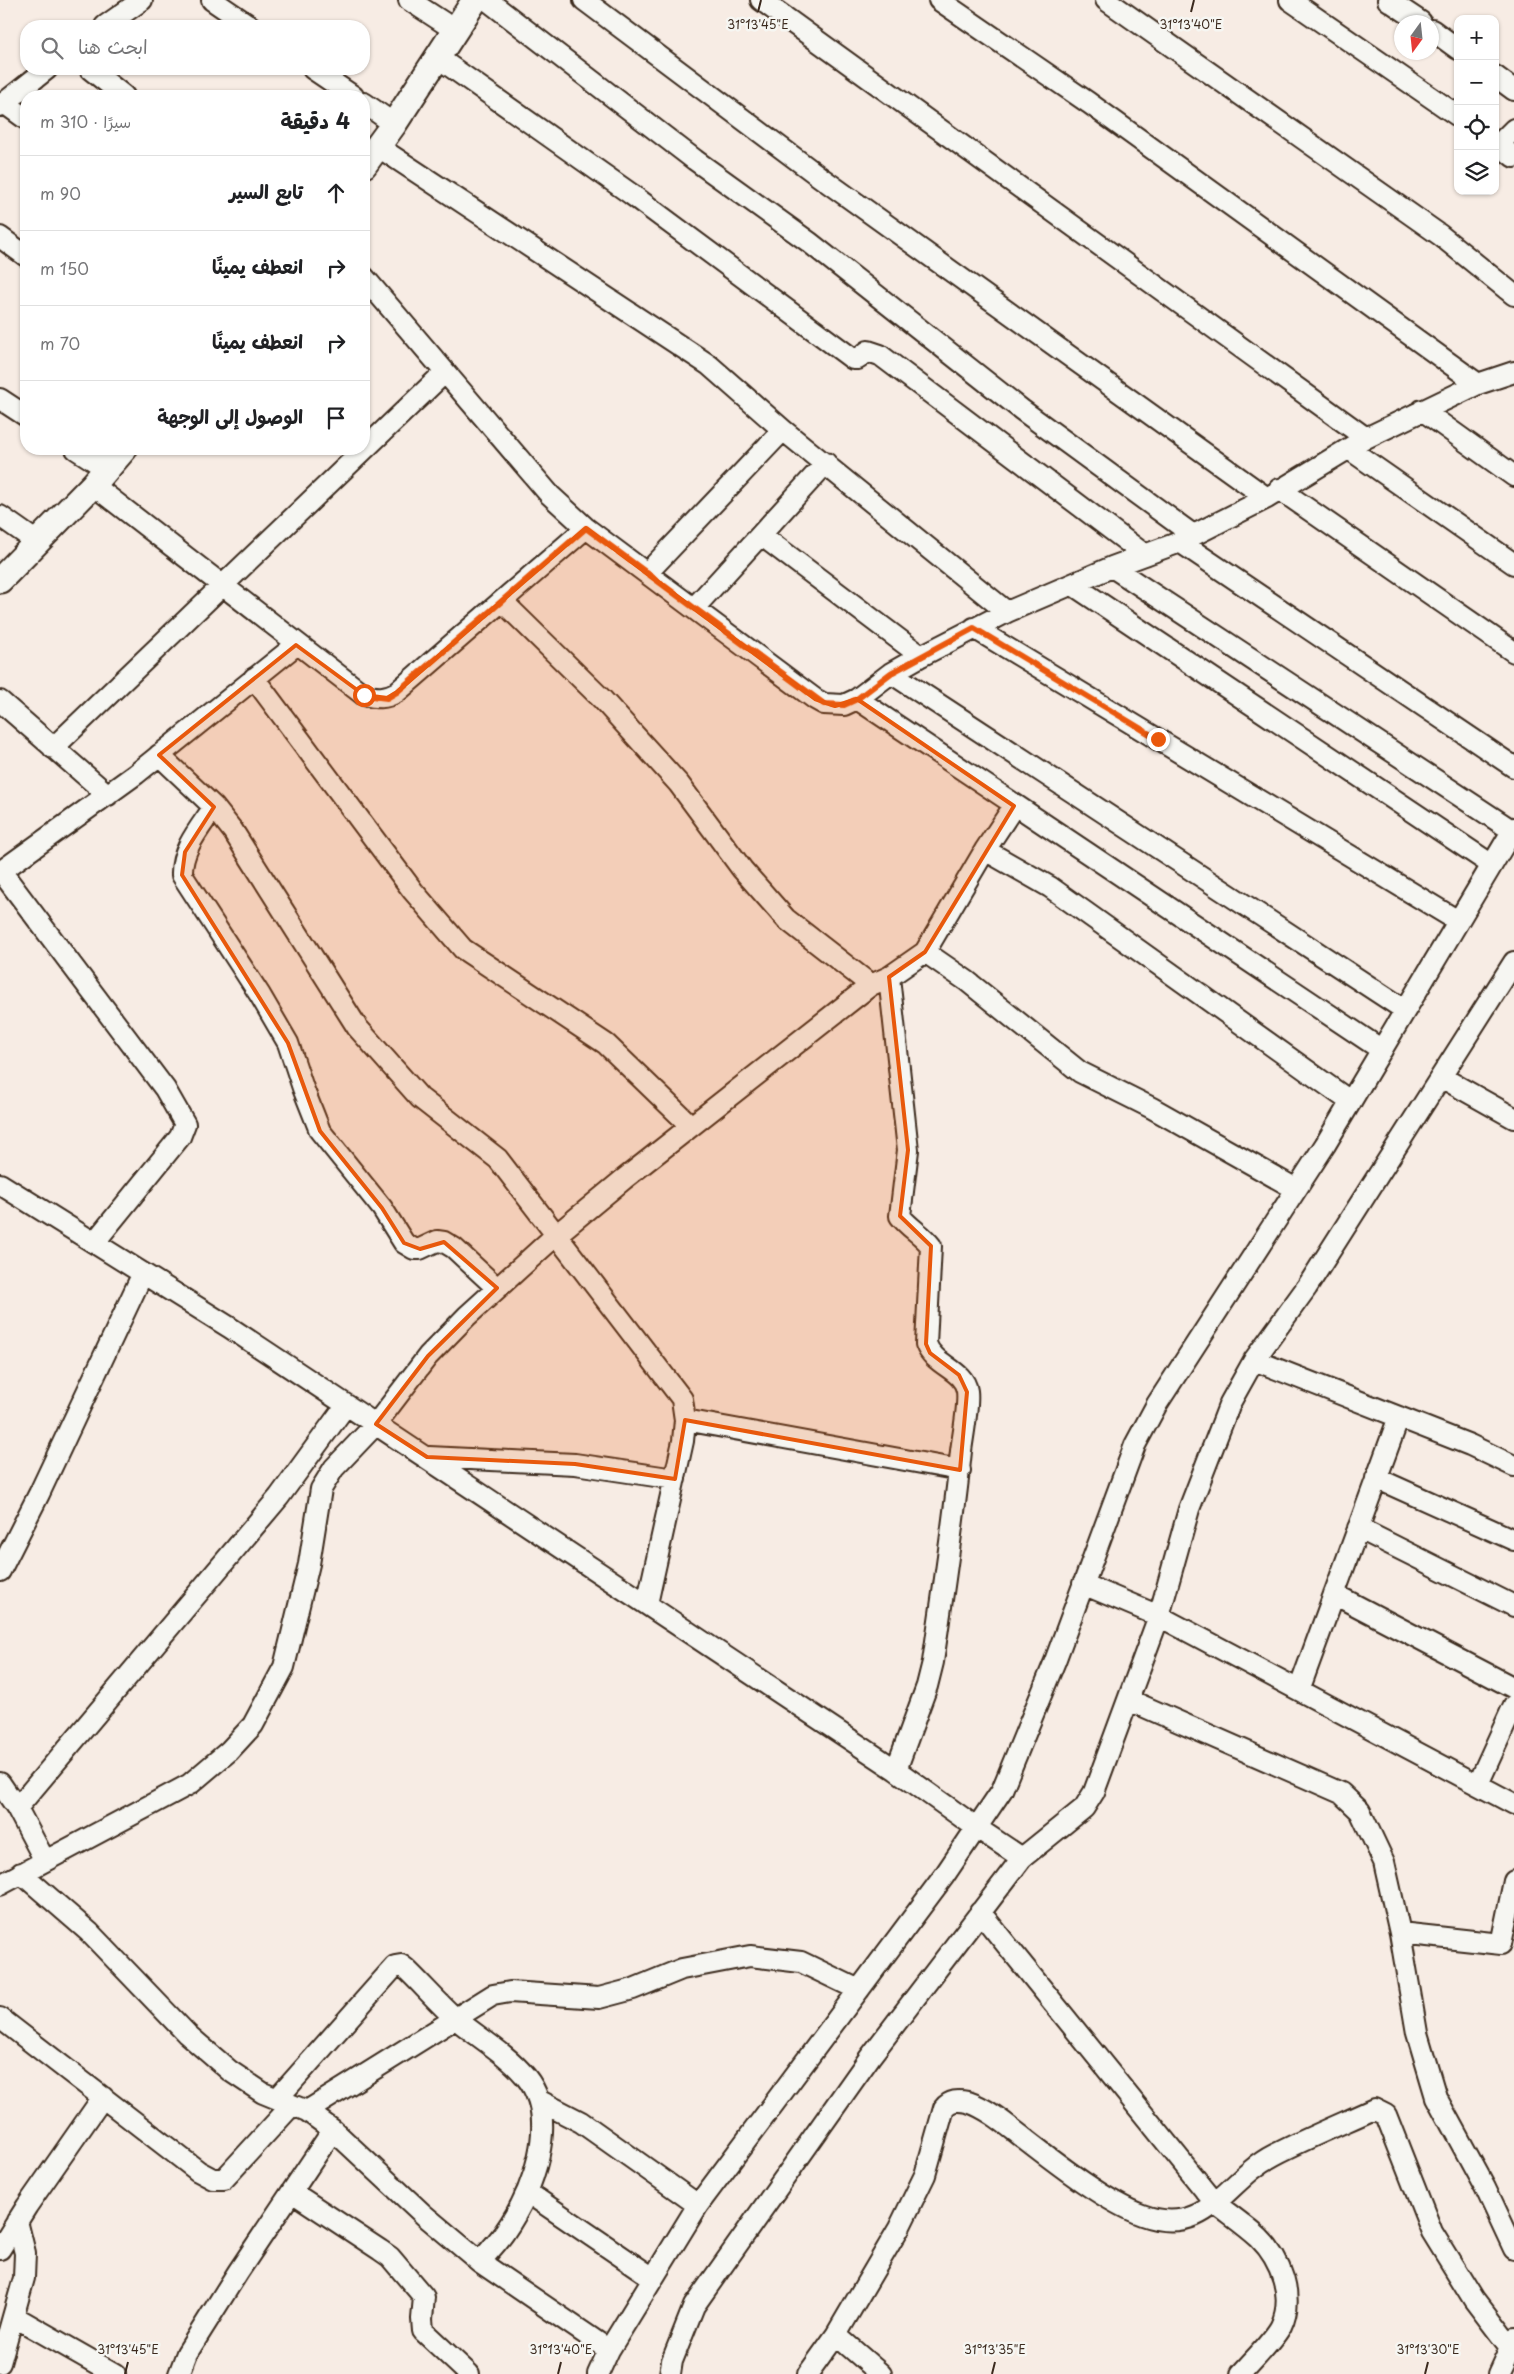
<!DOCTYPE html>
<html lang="ar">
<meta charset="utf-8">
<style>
:root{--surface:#fff;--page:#f6f6f6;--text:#202124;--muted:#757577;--line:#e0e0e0}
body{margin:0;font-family:"Playpen Sans","Playpen Sans Arabic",sans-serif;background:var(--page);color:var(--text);direction:rtl}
.controls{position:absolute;right:15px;top:15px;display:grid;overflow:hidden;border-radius:10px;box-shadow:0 1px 4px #0004}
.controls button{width:45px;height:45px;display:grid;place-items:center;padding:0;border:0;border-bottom:1px solid var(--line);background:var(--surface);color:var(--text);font:25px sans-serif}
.compass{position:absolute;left:1394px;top:15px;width:45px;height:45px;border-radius:50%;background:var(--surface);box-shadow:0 1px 4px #0004;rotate:195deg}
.stop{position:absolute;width:15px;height:15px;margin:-11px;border:4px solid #ea580c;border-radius:50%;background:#fff}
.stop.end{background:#ea580c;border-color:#fff;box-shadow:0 1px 5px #0008}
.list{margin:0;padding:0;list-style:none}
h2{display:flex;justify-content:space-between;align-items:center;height:65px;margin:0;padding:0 20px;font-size:21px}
h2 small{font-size:16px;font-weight:400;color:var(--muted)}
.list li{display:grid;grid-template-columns:32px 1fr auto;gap:15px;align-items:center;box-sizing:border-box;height:75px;padding:0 20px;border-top:1px solid var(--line)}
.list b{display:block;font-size:19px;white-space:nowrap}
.list em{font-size:16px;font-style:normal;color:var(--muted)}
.icon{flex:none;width:28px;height:28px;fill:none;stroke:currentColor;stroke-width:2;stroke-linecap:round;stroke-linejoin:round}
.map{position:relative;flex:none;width:1514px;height:2374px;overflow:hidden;direction:ltr}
.search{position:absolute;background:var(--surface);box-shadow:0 1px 4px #0004;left:20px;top:20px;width:350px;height:55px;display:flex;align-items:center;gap:12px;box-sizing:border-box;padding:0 18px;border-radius:20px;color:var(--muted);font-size:19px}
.panel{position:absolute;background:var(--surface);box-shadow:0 1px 4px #0004;left:20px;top:90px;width:350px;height:365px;border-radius:20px;direction:rtl}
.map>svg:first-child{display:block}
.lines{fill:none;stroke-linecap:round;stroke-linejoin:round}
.minor-casing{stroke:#3b2a1e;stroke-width:24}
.tertiary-casing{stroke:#3b2a1e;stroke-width:29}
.minor{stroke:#f6f6f2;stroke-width:20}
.tertiary{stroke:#f6f6f2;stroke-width:25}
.route{stroke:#ea580c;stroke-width:6}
.marked{fill:#e8590c;fill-opacity:0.2;stroke:#e8590c;stroke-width:4;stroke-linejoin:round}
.ticks{fill:none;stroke:#3b2a1e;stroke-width:2}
.ticks-label{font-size:12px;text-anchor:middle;fill:#3b2a1e;stroke:#f6f6f2;stroke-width:5;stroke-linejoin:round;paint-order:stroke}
</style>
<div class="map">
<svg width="1514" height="2374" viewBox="0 0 1514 2374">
<rect width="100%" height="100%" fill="#f7ece4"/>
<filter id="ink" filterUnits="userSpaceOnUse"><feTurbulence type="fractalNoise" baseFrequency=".02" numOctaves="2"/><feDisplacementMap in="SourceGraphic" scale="10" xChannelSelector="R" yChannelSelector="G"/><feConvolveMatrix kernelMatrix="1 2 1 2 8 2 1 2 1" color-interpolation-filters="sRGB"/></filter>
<g filter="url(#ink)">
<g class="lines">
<!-- minor casing -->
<g class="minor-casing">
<path id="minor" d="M212,0L250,26
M409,0L455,30
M487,0L695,160L809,242L1022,410L1193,535
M584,0L820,177L1267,498
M761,0L1366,438
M939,0L1089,103L1478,384
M1106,0L1440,235L1514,295
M1290,0L1458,116
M1388,0L1421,22
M105,26L142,0
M1432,30L1458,49
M437,57L631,194L853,359H858L868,351L880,355L1145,555
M90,69L124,96
M313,69L353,96
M1495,76L1514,90
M4,103L26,119
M364,103L394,124
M0,106L47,69
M1495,142L1514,157
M1499,144L1514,129
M377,146L709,365L783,430L1007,612
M0,237L26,256
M364,277L550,495L586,528L815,699L824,704L844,705L857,699L891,673L921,656L1007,612L1112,567L1180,542L1267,498L1366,438L1478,384L1514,372
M0,399L26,416
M1422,410L1514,476
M76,449L107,469
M1349,449L1514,564
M93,485L364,695C377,698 385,699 397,692L586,528
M1279,489L1514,652
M0,516L37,542
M761,535L921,656
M1180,542L1514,767
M1112,567L1513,831
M647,573L783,430
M1073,585L1492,865
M502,601L602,699L679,784L742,869L786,919L871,985
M694,608L826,463
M974,628L1458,921
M891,673L1405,1010
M254,678L413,891L463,949L606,1044L691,1126
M857,699L1382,1050
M0,701L108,795
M53,748L444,373
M159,755L214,807L233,831L357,1027L420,1098L498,1159L682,1399L685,1420L683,1441L647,1604
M214,807C200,828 181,849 182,875L260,995L288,1043L303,1088L320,1131L382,1208L404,1243L414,1249H420L437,1241L444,1242L454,1248L497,1288
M985,850L1050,887L1351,1102
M1,871L165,1089L185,1124L180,1137L94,1243
M0,872L136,774L296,645
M925,952L967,981L1080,1072L1152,1108L1296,1189
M889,977L908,1150L900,1216C909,1228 922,1234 931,1246L926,1344C934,1366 964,1369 967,1391C969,1405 963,1435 961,1451C954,1522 943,1592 933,1662L927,1686L896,1770
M1441,1077L1514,1118
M0,1184L229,1327L896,1770L977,1828L1022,1858
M1254,1360L1470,1445L1514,1466
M685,1420L960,1470
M429,1457L575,1464L675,1479
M1376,1478L1514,1540
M1358,1528L1514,1606
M0,1571L39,1494L143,1273
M1083,1584L1159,1616L1514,1804
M1334,1594L1514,1688
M1299,1690L1399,1417
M1129,1700L1341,1793L1360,1811L1384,1862L1400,1933L1417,2033L1436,2097L1485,2187L1514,2249
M0,1783L17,1808L45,1861
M1478,1784L1514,1705
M17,1808L279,1497L346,1405
M21,1873L89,1932L187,2034L230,2071L263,2093L307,2111L333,2130L424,2215L480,2262L609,2350
M0,1885L190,1784L229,1751L253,1725L284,1667L309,1564L321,1489L334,1468L376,1424L428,1356L467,1316L555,1236L624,1179L871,985L889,977L925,952L985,850L1014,806
M980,1912L1216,2204C1230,2215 1246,2226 1259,2238C1281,2260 1295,2297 1281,2326C1274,2340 1252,2361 1241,2374
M1400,1933L1501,1944L1514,1881
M0,2018L198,2171L213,2179H224L292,2105
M277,2099L395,1966L401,1965L405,1968C422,1984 438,2003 456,2019C479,2038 507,2054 526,2077C561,2120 532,2193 504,2233C497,2243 488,2252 480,2262
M540,2101L581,2122L698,2205
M307,2111L493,1995L510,1992L599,1998L633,1989L682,1969L750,1956L801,1962L859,1990
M292,2192L380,2250L390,2257L424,2297L422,2319L423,2331L469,2374
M527,2192L653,2278
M0,2249L27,2206L103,2097
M15,2317L115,2374
M836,2335L881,2374
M0,2363L24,2278L25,2253L17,2221
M179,2374L187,2353L238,2272L333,2130
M598,2374L609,2350L698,2205L944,1876L1002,1790L1055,1661L1135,1445L1157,1404L1325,1145L1514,828
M670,2374L672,2361L694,2306L870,2057L1022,1858L1084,1808L1094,1792L1159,1616L1189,1509L1230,1403L1254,1360L1307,1287L1514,962
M808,2374L836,2335L899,2228L925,2175L944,2108C950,2100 958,2100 968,2102C989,2109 1008,2126 1025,2139C1056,2163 1106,2202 1142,2215C1208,2239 1225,2180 1274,2155C1307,2138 1341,2124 1374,2109L1386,2115L1432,2232L1474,2300L1509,2346
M1498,2374L1514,2339"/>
</g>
<!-- tertiary casing -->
<g class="tertiary-casing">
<path id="tertiary" d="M364,165L394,124L475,0
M0,580L93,485L124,449"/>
</g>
<!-- minor -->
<use href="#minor" class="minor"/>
<!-- tertiary -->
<use href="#tertiary" class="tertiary"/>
</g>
</g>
<g class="lines" filter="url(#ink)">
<!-- route -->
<path class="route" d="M364,695L387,698L397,692L586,528L824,704L844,705L857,699L891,673L974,628L1158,739"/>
</g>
<!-- marked area -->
<path class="marked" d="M586,528L815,699L835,706L857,699L1014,806L925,952L889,977L908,1150L900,1216L931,1246L926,1344L930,1353L959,1375L967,1392L960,1470L685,1420L675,1479L575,1464L427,1457L376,1424L428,1356L497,1288L444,1242L420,1249L404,1243L382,1208L320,1131L288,1043L182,875L185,852L214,807L159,755L296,645L364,695L387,698L397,692Z"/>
<!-- ticks -->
<path class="ticks" d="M758,12L761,0M1191,12L1194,0M125,2374L128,2362M558,2374L561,2362M992,2374L995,2362M1425,2374L1428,2362"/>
<g class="ticks-label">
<text x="758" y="29">31°13'45"E</text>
<text x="1191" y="29">31°13'40"E</text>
<text x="128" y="2354">31°13'45"E</text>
<text x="561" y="2354">31°13'40"E</text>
<text x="995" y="2354">31°13'35"E</text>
<text x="1428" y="2354">31°13'30"E</text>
</g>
</svg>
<div class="controls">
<button>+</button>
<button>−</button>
<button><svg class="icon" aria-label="locate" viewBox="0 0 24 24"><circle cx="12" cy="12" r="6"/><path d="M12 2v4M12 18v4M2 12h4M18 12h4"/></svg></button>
<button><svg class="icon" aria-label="layers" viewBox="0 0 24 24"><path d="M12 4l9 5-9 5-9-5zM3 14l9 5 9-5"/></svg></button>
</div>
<svg class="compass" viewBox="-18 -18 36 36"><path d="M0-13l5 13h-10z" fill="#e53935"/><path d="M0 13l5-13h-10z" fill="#757577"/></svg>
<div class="stop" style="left:364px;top:695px"></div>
<div class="stop end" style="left:1158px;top:739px"></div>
<div class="search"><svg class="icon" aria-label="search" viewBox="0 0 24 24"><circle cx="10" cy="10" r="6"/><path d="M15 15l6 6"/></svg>ابحث هنا</div>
<section class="panel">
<h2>4 دقيقة<small>سيرًا · 310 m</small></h2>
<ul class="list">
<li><svg class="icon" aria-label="ahead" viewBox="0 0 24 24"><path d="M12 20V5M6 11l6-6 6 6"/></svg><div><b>تابع السير</b></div><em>90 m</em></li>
<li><svg class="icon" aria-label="right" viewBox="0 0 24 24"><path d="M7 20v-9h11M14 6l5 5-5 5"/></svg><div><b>انعطف يمينًا</b></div><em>150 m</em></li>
<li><svg class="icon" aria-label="right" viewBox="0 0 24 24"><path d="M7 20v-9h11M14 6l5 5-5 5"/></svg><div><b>انعطف يمينًا</b></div><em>70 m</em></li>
<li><svg class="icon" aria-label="arrive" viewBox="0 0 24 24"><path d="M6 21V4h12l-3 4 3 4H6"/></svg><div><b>الوصول إلى الوجهة</b></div></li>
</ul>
</section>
</div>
